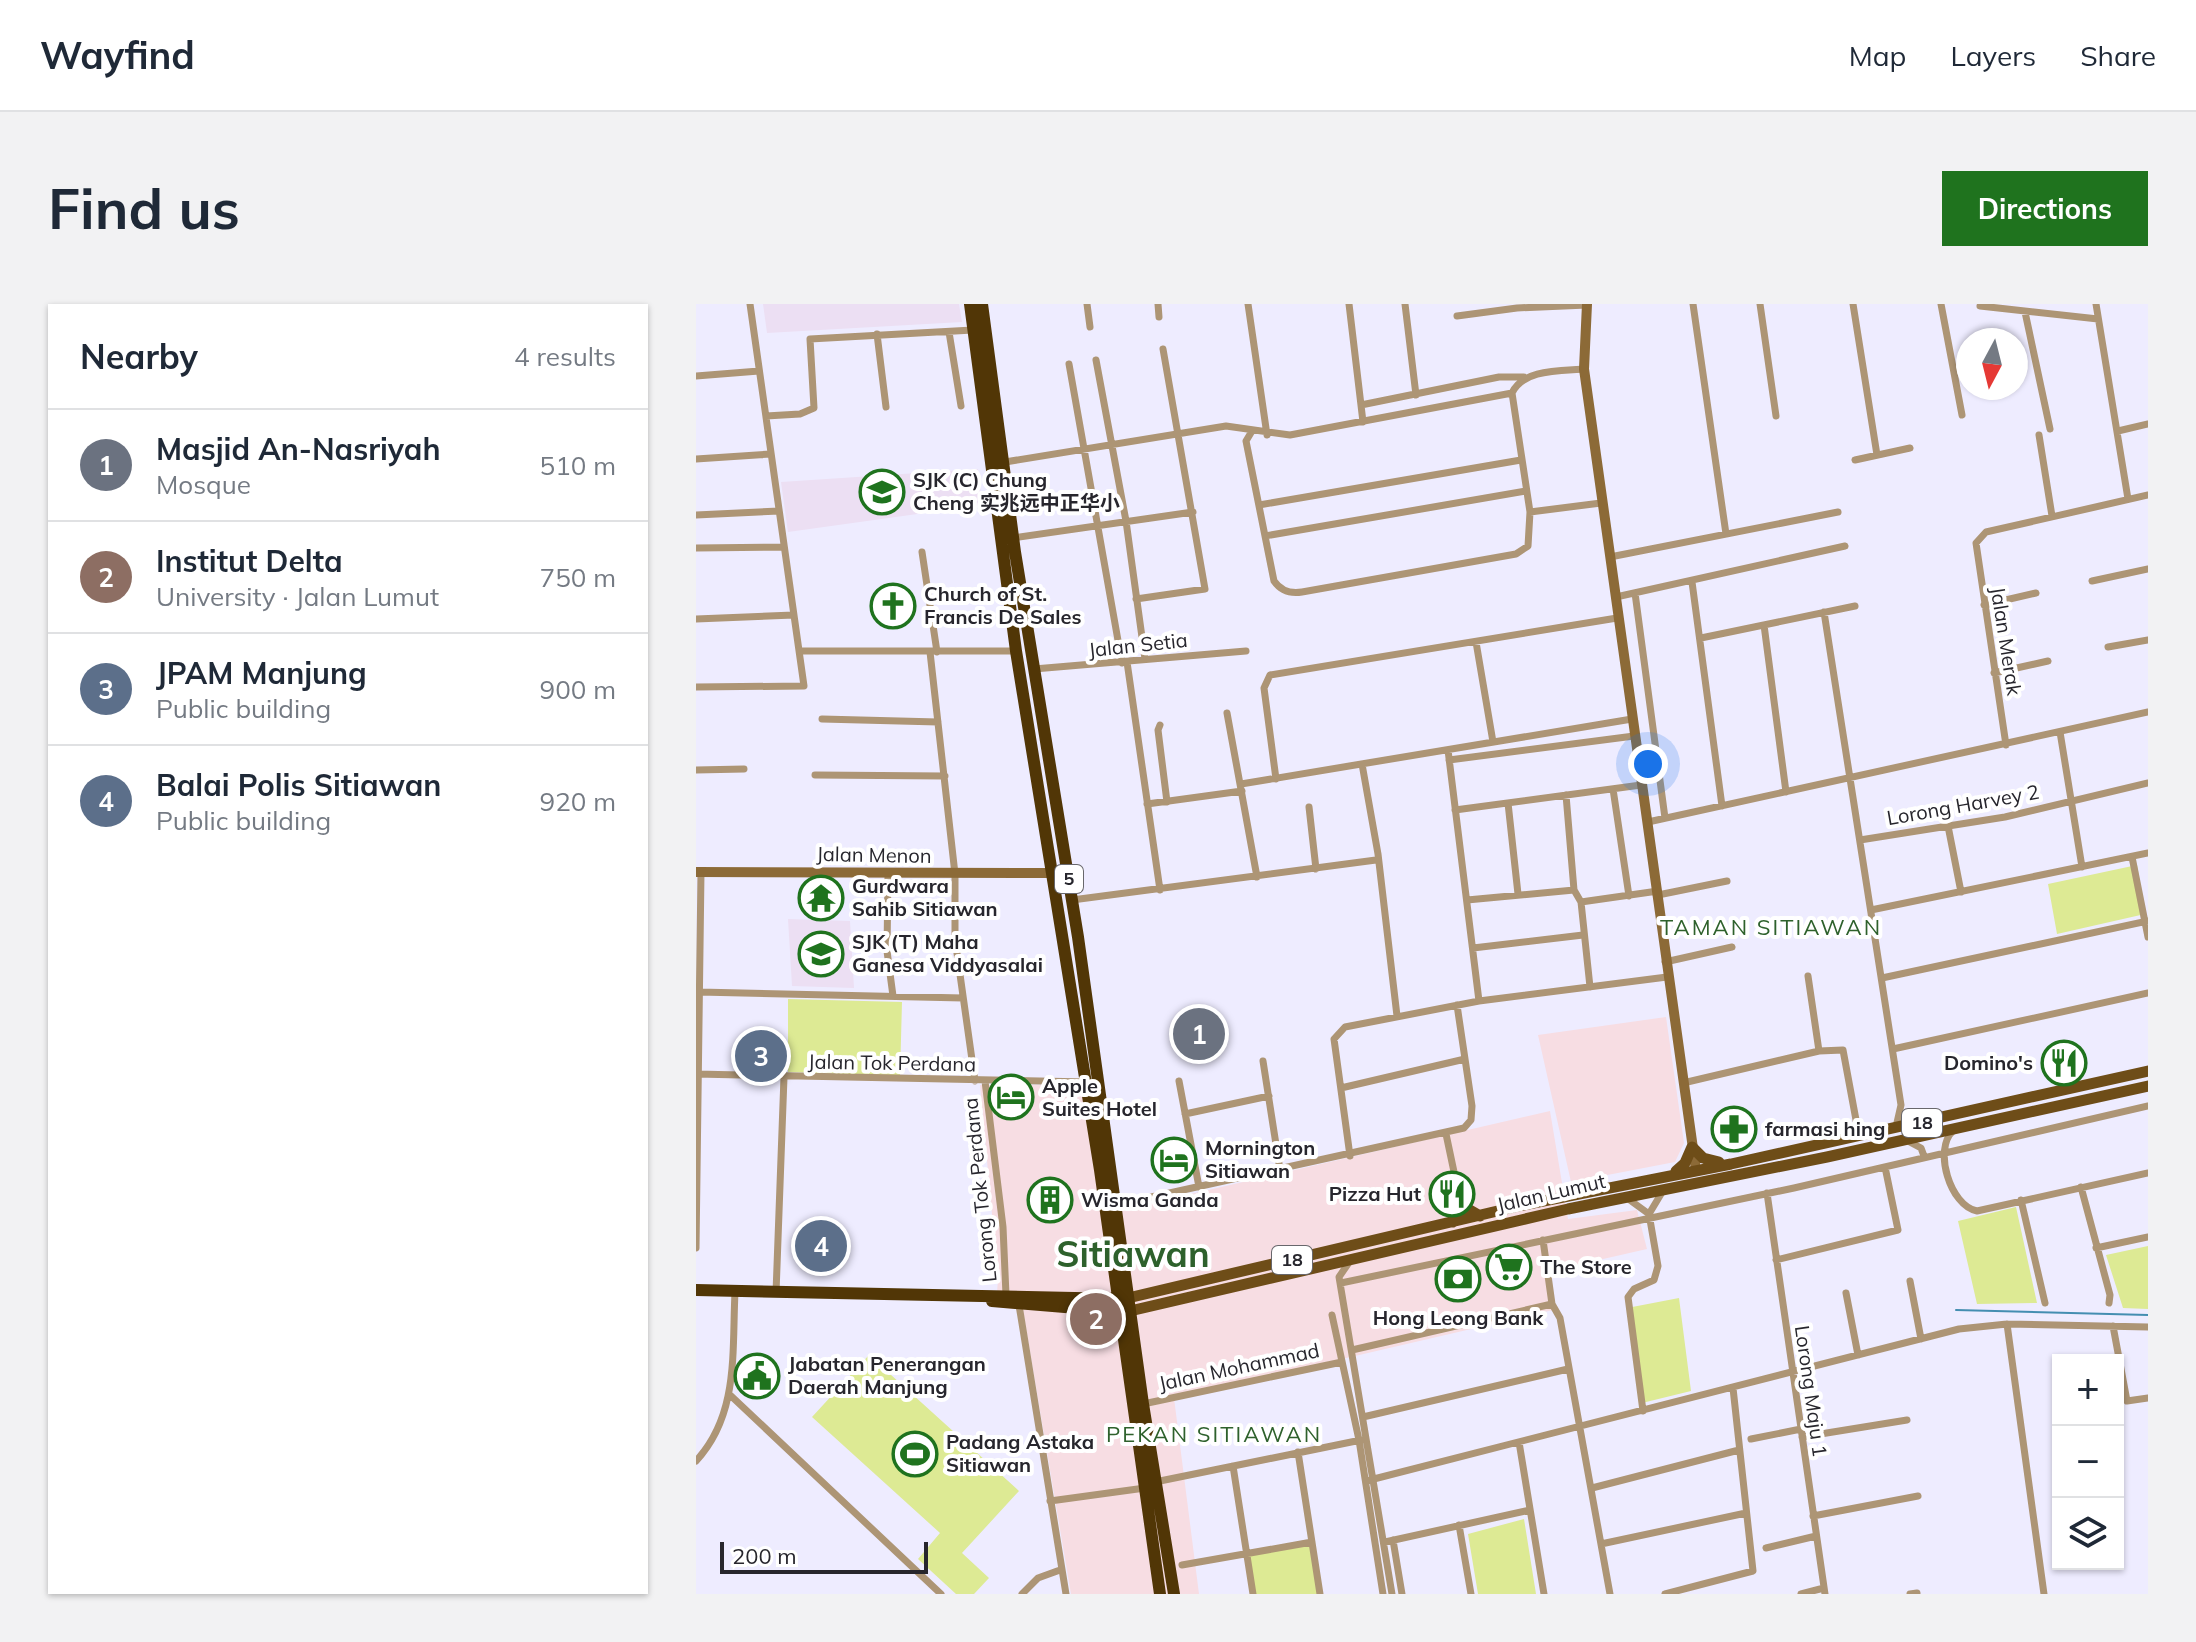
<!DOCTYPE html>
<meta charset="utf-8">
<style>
:root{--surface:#fff;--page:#f2f2f3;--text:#1f2937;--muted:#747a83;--line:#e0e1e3;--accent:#1f731e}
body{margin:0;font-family:Mulish,"Noto Sans SC",sans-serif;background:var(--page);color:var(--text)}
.controls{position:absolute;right:24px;bottom:24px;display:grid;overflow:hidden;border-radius:0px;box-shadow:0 2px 6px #0004}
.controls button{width:72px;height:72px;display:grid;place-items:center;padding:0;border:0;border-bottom:2px solid var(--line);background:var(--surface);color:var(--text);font:40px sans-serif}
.compass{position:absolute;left:1260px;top:24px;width:72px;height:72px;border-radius:50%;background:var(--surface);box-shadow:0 2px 6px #0004;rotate:187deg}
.scale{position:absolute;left:24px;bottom:20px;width:208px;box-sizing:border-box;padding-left:8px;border:4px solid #27262d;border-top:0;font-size:22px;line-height:28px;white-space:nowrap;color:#27262d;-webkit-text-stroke:6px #fff;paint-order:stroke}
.you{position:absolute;left:952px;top:460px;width:28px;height:28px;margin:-20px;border:6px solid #fff;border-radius:50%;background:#1a73e8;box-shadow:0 0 0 12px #1a73e833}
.badge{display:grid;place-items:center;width:52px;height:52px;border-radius:50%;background:var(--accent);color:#fff;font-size:26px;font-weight:700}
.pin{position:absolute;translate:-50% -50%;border:4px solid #fff;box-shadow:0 2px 8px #0006}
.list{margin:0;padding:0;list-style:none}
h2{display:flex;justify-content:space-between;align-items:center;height:104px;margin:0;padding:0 32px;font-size:34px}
h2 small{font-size:26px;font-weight:400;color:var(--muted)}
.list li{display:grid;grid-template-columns:52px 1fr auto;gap:24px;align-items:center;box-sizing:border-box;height:112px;padding:0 32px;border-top:2px solid var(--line)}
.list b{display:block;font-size:30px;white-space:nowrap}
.list p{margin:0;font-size:26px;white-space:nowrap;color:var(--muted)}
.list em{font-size:26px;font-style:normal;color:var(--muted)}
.icon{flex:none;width:44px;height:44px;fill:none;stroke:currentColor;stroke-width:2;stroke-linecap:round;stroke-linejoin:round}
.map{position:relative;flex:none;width:1452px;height:1290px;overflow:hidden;border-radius:0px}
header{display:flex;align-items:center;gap:48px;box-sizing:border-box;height:112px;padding:0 40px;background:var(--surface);border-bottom:2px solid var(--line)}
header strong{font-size:38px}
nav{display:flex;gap:44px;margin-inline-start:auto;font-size:28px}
.intro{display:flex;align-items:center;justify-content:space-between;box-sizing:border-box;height:192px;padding:0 48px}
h1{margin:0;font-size:56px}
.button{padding:20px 36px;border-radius:0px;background:var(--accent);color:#fff;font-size:28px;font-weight:700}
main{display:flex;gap:48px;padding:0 48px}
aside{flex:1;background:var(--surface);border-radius:0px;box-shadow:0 2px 6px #0004}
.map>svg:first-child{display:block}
.commercial{fill:#f7dde3}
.education{fill:#ecdff3}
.green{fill:#ddea94}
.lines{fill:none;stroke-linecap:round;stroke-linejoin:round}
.stream{stroke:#448eb1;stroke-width:2}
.street{stroke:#ad9575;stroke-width:7}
.secondary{stroke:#8c6a37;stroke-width:10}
.primary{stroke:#6e4d18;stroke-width:11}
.highway{stroke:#513606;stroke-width:12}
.labels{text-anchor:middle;stroke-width:8;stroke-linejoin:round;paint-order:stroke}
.shield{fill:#fff;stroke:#68676c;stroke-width:2}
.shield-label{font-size:18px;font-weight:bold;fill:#27262d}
.poi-label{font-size:20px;font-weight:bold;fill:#27262d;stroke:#fff;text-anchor:start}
.street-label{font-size:20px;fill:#27262d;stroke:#fff}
.neighbourhood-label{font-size:22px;letter-spacing:2px;fill:#2e612c;stroke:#fff}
.town-label{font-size:36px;font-weight:bold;fill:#2e612c;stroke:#fff}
</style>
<header>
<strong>Wayfind</strong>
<nav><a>Map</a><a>Layers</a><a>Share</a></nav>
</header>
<div class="intro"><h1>Find us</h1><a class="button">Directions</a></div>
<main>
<aside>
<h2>Nearby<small>4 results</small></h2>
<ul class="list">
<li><span class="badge" style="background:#6b7280">1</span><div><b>Masjid An-Nasriyah</b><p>Mosque</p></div><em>510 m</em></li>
<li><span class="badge" style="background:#8d6e63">2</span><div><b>Institut Delta</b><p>University · Jalan Lumut</p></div><em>750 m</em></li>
<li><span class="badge" style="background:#5c6f8a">3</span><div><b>JPAM Manjung</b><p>Public building</p></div><em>900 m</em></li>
<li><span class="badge" style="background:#5c6f8a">4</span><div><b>Balai Polis Sitiawan</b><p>Public building</p></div><em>920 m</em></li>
</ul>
</aside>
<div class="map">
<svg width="1452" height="1290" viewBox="0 0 1452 1290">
<rect width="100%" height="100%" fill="#eeecff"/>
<!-- commercial -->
<path class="commercial" d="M970,713L988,839L979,858L875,878L842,731Z
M284,781H396L426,906L854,807L872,915L941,906L951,945L850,968L857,1006L478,1094L503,1290H375L327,1006L300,1003L302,975Z"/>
<!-- education -->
<path class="education" d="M67,0H263L266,18L71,29Z
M282,165L286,201L92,228L85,178Z
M92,615L154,617L158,684L96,682Z"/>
<!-- green -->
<path class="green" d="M1441,561L1449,610L1361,630L1352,580Z
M92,695L206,698L204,772L92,768Z
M1320,903L1341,999L1281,1000L1262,917Z
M1452,942V1005L1427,1004L1410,951Z
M983,994L995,1087L946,1099L931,1004Z
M173,1051L323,1187L266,1249L293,1274L278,1290H260L222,1255L244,1229L116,1113Z
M828,1215L840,1290H782L772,1230Z
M616,1238L624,1290H557L551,1250Z"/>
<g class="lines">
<!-- stream -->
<path class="stream" d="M1260,1006L1452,1011"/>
<!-- street -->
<path class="street" d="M391,0L394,23
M462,0L463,13
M552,0L571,131
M653,0L667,118
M709,0L720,91
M997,0L1030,230
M1064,0L1080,112
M1157,0L1181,151
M1245,0L1266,111
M1400,0L1432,195
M1284,2L1402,15
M1329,8L1354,125
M761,12L821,4L891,1
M253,28L265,102
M181,30L190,103
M400,56L430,217L449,355
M373,60L426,359
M0,72L63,67
M665,101L803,73H828
M70,112L104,110L118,104L114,35L277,26
M556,127L550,137L578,277C585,287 594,290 606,288L820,250L832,242L834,208L816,89C827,65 864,67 888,65
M1422,127L1452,120
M1343,131L1356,212
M0,155L75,150
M1159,156L1214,144
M309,158L530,122L594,131L816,89
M563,201L825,156
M834,208L905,199
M0,211L83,207
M569,232L830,187
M317,234L497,208
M0,244L88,243
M226,248L241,348
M914,253L1142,208
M1396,277L1452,265
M996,278L1026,502
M939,289L969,514
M920,293L1149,242
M440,295L509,285L467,45
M1288,301L1340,289
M1128,308L1205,801L1200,823
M0,315L98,311
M1068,321L1090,488
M1005,334L1159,302
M780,338L797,438
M1412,343L1452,336
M103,347H320
M234,348L259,570V635L279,777
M431,358L464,586
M338,365L550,347
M1298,369L1352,357
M0,383L108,382L54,0
M531,409L561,573
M126,415L242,418
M464,421L462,426L471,498
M1364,428L1386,563
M1310,441L1280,239L1290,228L1452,191
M752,446L783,697
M753,456L938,432
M666,460L682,550L701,712
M0,466L48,465
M119,471L249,472
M580,475L568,384L574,371L921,314
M545,480L936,415
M917,485L933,592
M870,491L878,586L885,598L894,683
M812,499L822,590
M451,500L546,487
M613,503L620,565
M759,506L945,481
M952,518L1452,408
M1252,522L1265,588
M1164,536L1309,513L1452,479
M1436,553L1452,633
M192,569L191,647L197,692
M962,591L1031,577
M376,596L680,556
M771,596L878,586
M885,598L962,587
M1175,606L1452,549
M777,644L887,631
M969,658L1036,643
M1112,672L1123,747
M1186,674L1452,617
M3,688L267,694
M1197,745L1452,689
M567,757L584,866
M0,770L391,778
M289,777L307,923L310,991
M483,777L503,883
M987,779L1123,747L1147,746L1163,832
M645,784L769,755
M489,810L573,792
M1257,827C1237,845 1254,902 1281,907L1452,869
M750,830L765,901
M1210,836L1225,844L1228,852
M654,852L638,735L649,723L783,697L971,673
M1385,883L1414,991L1413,999
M1071,889L1129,1290
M931,894L953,910L962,962L958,976L938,985L932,993L947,1107
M1325,896L1349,999
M419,901L768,824L775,816L776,802L761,701
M953,910L968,885
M847,936L856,1000L864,1014L914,1290
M0,944L5,568
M1400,944L1452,933
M1080,956L1202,926L1189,863
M654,957L643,973L696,1290
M1214,977L1225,1035
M645,979L1098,884L1452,802
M80,989L88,773
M1150,989L1162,1051
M323,1001L370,1290
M636,1011L663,1136L687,1290
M1311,1020L1348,1290
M1417,1022L1431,1097L1452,1094
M656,1046L856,1000
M33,1090L245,1290
M447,1100L646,1058
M667,1113L872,1065
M1106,1133L1211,1116
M1055,1135L1105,1125
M823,1138L848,1290
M602,1148L624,1290
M0,1157C43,1111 36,1048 39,988
M537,1162L557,1290
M670,1177L1263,1025L1311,1020L1452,1023
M459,1178L665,1136
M896,1184L1043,1146
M354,1197L449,1184
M1117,1212L1222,1192
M763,1221L775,1290
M697,1236L706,1290
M689,1238L834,1206
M905,1240L1050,1209
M1070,1244L1120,1232
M486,1261L616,1238
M326,1290L342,1274L364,1266
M969,1290L1057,1267L1037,1084
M1105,1290L1128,1284
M1214,1290L1221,1289"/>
<!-- secondary -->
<path class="secondary" d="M891,0L888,65L1000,866
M0,568L355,569"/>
<!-- primary -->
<path class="primary" d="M980,867L989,859L996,843L1007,854L1023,858
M757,918L765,901L784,912
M432,994L827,901L1035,860L1452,767
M434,1007L872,905L1131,853L1452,782"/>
<!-- highway -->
<path class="highway" d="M274,0L320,347L404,866L464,1290
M286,0L319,248L382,633L447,1100L478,1290
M0,986L425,995
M296,997L429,1008"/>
</g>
<!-- icons -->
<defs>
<g id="school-ring" transform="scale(2.3)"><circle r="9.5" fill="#fff" stroke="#1f731e" stroke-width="1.5"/><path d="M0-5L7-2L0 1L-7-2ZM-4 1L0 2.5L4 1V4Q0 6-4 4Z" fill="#1f731e"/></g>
<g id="church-ring" transform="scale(2.3)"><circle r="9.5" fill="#fff" stroke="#1f731e" stroke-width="1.5"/><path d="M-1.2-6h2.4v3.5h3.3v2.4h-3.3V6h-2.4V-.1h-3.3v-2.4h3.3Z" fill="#1f731e"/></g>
<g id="temple-ring" transform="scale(2.3)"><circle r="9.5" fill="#fff" stroke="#1f731e" stroke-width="1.5"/><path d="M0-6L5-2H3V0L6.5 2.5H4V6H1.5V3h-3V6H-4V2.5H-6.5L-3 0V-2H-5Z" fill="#1f731e"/></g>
<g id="restaurant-ring" transform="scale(2.3)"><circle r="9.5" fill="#fff" stroke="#1f731e" stroke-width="1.5"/><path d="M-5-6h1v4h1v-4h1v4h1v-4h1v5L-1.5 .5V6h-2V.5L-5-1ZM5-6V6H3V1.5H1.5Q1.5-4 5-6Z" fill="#1f731e"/></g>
<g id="hotel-ring" transform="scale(2.3)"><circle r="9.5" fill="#fff" stroke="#1f731e" stroke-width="1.5"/><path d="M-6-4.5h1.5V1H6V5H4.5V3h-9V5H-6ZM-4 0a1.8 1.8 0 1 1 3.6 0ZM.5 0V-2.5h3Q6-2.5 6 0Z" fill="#1f731e"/></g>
<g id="pharmacy-ring" transform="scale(2.3)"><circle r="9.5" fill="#fff" stroke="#1f731e" stroke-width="1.5"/><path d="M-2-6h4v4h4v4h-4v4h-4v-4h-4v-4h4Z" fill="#1f731e"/></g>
<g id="building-ring" transform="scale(2.3)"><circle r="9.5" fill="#fff" stroke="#1f731e" stroke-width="1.5"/><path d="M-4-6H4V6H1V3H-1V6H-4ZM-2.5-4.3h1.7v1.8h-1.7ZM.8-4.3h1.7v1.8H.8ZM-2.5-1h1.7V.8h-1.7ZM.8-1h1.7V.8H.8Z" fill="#1f731e"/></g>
<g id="supermarket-ring" transform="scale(2.3)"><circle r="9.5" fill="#fff" stroke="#1f731e" stroke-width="1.5"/><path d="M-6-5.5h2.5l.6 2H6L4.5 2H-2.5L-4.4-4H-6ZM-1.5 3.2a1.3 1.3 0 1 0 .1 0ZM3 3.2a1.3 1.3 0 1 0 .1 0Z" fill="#1f731e"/></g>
<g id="bank-ring" transform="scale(2.3)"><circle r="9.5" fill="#fff" stroke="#1f731e" stroke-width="1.5"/><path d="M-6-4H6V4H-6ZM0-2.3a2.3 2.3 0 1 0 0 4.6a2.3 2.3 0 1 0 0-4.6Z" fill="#1f731e"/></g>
<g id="civic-ring" transform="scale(2.3)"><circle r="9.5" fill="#fff" stroke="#1f731e" stroke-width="1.5"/><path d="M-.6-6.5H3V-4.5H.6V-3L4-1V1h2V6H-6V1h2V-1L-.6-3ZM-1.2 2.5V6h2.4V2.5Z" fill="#1f731e"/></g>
<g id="stadium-ring" transform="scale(2.3)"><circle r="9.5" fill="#fff" stroke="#1f731e" stroke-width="1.5"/><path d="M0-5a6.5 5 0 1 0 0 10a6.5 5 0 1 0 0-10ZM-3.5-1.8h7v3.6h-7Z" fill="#1f731e"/></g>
</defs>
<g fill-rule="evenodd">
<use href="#school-ring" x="186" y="188"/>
<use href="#church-ring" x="197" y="302"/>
<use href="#temple-ring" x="125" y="594"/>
<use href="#school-ring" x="125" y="650"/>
<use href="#restaurant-ring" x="1368" y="759"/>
<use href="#hotel-ring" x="315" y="793"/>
<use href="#pharmacy-ring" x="1038" y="825"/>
<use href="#hotel-ring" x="478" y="856"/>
<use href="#restaurant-ring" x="756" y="890"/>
<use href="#building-ring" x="354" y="896"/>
<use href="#supermarket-ring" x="813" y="963"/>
<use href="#bank-ring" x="762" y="975"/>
<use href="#civic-ring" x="61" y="1072"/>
<use href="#stadium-ring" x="219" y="1150"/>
</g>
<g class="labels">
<!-- shield labels -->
<g class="shield">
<rect x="359" y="561" width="28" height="28" rx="6"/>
<rect x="1206" y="805" width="40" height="28" rx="6"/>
<rect x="576" y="942" width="40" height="28" rx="6"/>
</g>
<g class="shield-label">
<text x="373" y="581">5</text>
<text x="1226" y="825">18</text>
<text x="596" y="962">18</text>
</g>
<!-- poi labels -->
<g class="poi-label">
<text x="217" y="183">SJK (C) Chung<tspan x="217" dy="23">Cheng 实兆远中正华小</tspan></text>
<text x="228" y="297">Church of St.<tspan x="228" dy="23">Francis De Sales</tspan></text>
<text x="156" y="589">Gurdwara<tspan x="156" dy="23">Sahib Sitiawan</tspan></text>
<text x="156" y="645">SJK (T) Maha<tspan x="156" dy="23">Ganesa Viddyasalai</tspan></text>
<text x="1337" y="766" text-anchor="end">Domino's</text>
<text x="346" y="789">Apple<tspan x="346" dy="23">Suites Hotel</tspan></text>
<text x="1069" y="832">farmasi hing</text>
<text x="509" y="851">Mornington<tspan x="509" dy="23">Sitiawan</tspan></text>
<text x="725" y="897" text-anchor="end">Pizza Hut</text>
<text x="385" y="903">Wisma Ganda</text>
<text x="844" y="970">The Store</text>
<text x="762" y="1021" text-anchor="middle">Hong Leong Bank</text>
<text x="92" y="1067">Jabatan Penerangan<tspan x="92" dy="23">Daerah Manjung</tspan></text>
<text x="250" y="1145">Padang Astaka<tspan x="250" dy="23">Sitiawan</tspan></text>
</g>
<!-- street labels -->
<g class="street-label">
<text transform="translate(1310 337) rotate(81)" y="7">Jalan Merak</text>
<text transform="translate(442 341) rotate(-6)" y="7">Jalan Setia</text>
<text transform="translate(1267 501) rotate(-10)" y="7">Lorong Harvey 2</text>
<text transform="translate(178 551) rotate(1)" y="7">Jalan Menon</text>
<text transform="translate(196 759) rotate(1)" y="7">Jalan Tok Perdana</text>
<text transform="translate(284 886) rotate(-96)" y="7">Lorong Tok Perdana</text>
<text transform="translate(855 889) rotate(-13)" y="7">Jalan Lumut</text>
<text transform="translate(543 1063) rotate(-12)" y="7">Jalan Mohammad</text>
<text transform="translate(1115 1087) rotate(82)" y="7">Lorong Maju 1</text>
</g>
<!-- neighbourhood labels -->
<g class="neighbourhood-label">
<text x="1075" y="631">TAMAN SITIAWAN</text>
<text x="518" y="1138">PEKAN SITIAWAN</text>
</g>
<!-- town labels -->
<g class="town-label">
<text x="437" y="963">Sitiawan</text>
</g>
</g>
</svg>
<div class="controls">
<button>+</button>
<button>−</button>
<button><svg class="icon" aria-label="layers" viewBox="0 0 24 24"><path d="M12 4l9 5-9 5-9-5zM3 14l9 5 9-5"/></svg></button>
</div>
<svg class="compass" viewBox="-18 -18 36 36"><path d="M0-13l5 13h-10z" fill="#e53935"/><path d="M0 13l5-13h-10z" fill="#747a83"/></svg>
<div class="scale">200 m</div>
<div class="you"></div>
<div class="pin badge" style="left:503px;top:730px;background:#6b7280">1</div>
<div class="pin badge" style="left:400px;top:1015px;background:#8d6e63">2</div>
<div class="pin badge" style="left:65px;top:752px;background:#5c6f8a">3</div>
<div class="pin badge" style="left:125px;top:942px;background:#5c6f8a">4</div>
</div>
</main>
